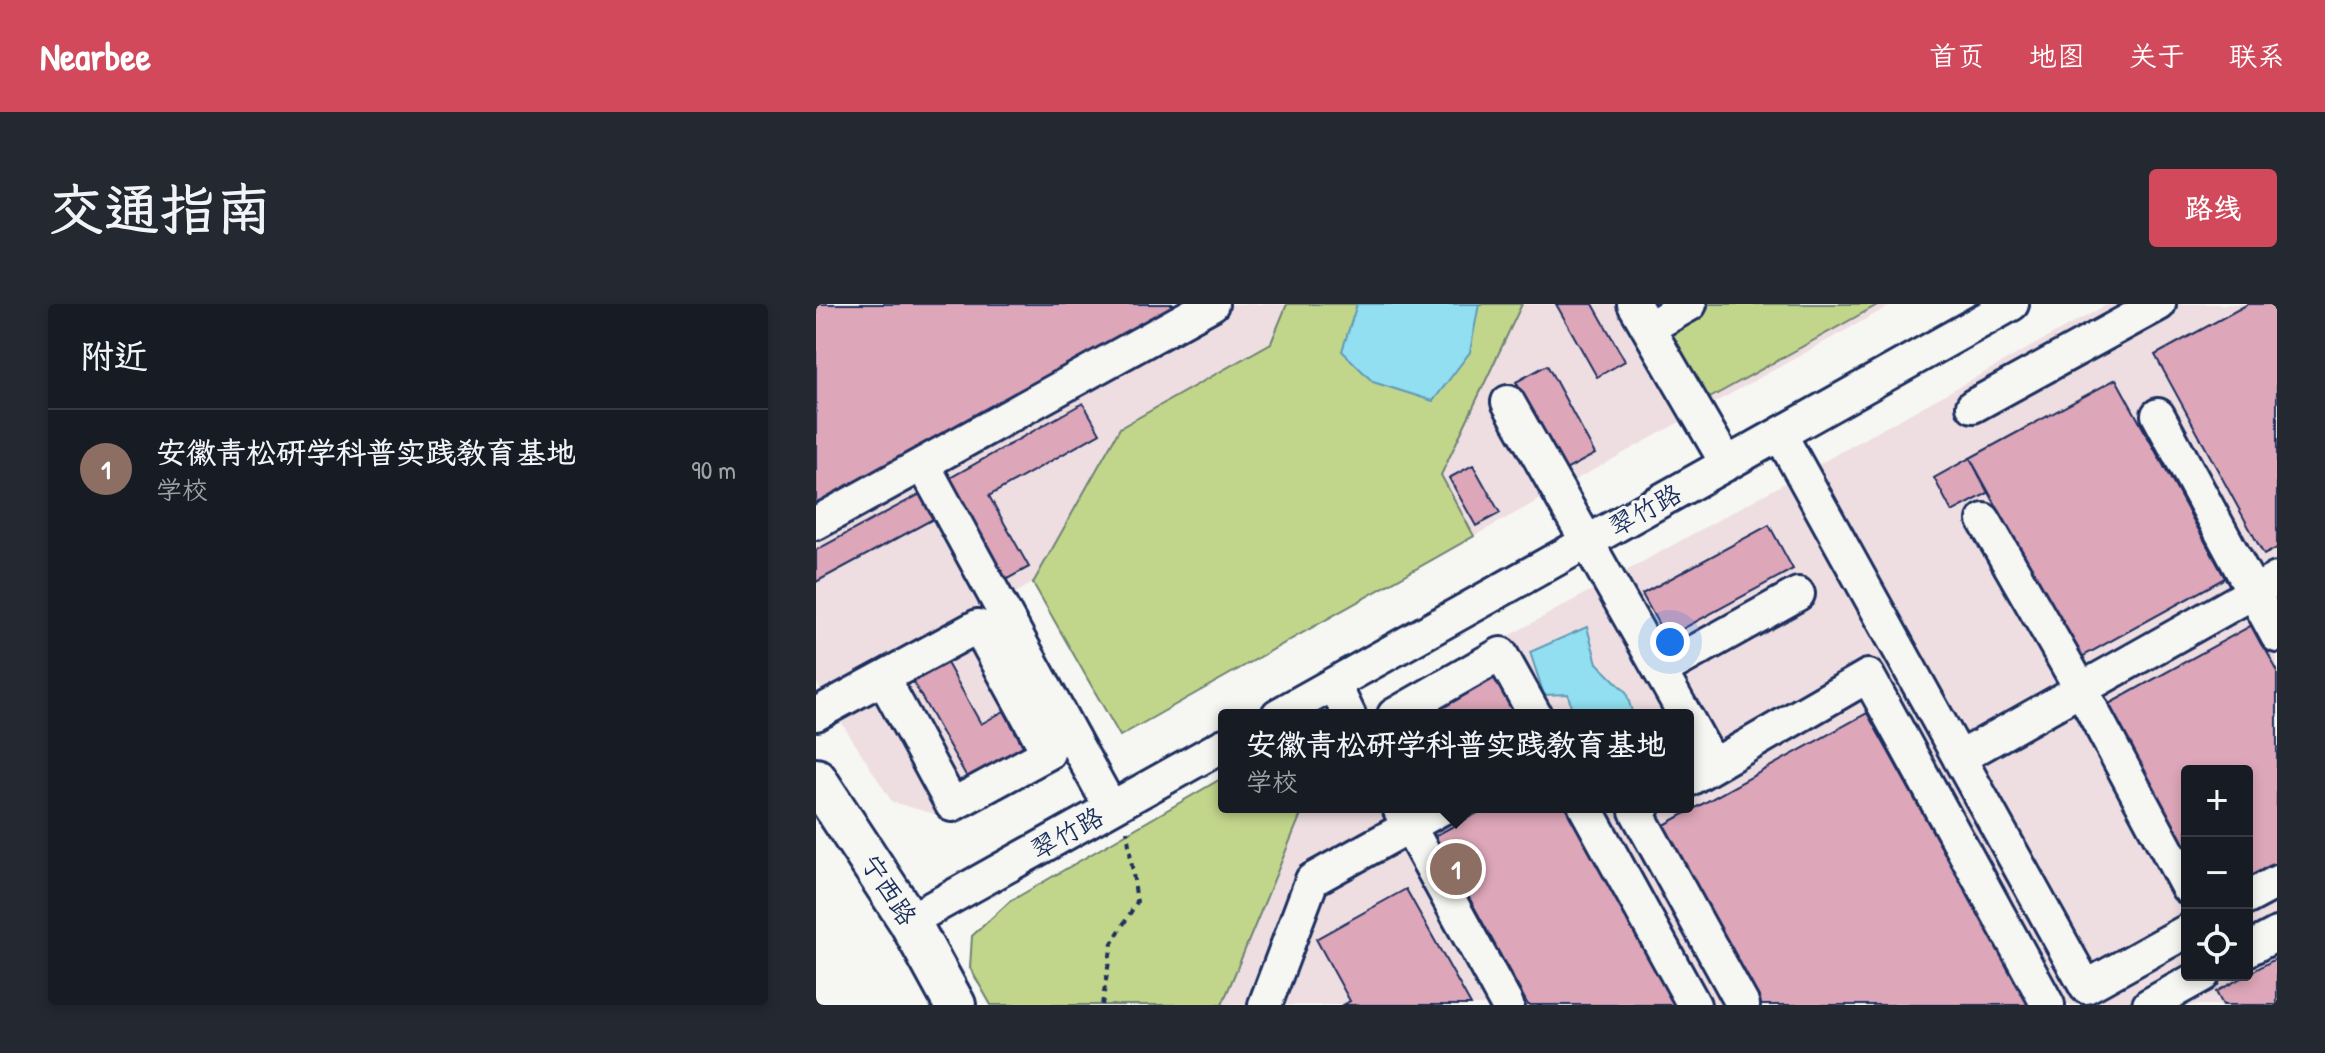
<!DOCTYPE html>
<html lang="zh">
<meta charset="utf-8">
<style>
:root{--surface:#171b24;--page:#242831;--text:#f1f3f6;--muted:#9ea1a6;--line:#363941;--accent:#d1495b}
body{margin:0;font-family:"Patrick Hand","LXGW WenKai TC",sans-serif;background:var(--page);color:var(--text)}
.controls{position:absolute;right:24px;bottom:24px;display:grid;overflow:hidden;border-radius:8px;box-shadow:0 4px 12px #0003}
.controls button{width:72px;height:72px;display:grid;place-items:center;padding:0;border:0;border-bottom:2px solid var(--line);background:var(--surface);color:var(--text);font:40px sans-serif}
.you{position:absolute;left:854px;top:338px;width:28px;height:28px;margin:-20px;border:6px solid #fff;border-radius:50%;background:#1a73e8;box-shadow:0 0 0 12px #1a73e833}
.badge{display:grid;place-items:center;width:52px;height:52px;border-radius:50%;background:var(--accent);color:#fff;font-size:26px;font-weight:700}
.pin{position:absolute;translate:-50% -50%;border:4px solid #fff;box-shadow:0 2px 8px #0006}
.popup{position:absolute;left:402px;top:405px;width:476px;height:104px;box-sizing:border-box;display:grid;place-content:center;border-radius:8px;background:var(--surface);filter:drop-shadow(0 2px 6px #0005);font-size:26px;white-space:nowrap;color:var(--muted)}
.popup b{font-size:30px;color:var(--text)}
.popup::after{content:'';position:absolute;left:50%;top:100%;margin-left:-16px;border:16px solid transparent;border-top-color:var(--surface)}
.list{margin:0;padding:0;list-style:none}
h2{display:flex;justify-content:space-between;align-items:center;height:104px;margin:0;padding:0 32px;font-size:34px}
h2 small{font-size:26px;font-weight:400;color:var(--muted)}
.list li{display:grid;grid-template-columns:52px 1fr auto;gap:24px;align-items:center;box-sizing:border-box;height:120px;padding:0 32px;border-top:2px solid var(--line)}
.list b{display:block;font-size:30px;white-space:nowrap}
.list p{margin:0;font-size:26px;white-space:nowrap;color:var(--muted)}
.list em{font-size:26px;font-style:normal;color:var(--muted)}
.icon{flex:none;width:44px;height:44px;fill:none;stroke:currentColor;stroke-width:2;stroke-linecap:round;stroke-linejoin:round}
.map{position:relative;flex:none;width:1461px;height:701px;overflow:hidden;border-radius:8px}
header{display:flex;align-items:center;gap:48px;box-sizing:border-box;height:112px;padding:0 40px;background:var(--accent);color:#fff}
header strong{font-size:38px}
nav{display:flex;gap:44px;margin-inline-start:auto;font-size:28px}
.intro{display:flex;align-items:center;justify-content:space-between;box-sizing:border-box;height:192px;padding:0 48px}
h1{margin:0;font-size:56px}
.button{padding:20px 36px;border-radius:8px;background:var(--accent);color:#fff;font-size:28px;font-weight:700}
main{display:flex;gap:48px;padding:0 48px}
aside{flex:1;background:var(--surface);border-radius:8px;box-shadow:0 4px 12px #0003}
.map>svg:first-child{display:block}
.built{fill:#eedee1;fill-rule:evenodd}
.green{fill:#c2d68b;stroke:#6e8274;stroke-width:2}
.water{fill:#91dff0;stroke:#6299b6;stroke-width:2}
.building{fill:#dda6b9;stroke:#1b2f5e;stroke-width:2}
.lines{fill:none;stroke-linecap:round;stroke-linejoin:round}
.minor-casing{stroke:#1b2f5e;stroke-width:38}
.major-casing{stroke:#1b2f5e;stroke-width:46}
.path{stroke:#1b2f5e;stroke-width:4;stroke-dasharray:6 6;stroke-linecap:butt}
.minor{stroke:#f6f6f2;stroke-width:32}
.major{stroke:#f6f6f2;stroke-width:40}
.labels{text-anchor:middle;stroke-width:6;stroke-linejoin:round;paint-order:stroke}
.street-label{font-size:26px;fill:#1b2f5e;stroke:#f6f6f2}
</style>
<header>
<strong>Nearbee</strong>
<nav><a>首页</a><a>地图</a><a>关于</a><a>联系</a></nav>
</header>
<div class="intro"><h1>交通指南</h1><a class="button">路线</a></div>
<main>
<aside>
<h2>附近<small></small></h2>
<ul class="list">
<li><span class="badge" style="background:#8d6e63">1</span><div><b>安徽青松研学科普实践教育基地</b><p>学校</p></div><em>90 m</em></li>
</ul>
</aside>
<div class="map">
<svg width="1461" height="701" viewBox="0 0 1461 701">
<rect width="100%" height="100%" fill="#f6f6f2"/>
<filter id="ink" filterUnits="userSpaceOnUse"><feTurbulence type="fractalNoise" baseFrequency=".0125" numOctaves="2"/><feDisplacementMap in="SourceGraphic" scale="16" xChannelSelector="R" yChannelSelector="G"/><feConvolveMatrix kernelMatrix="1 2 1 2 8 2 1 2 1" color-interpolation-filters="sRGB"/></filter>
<g filter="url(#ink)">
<!-- built -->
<path class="built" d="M0,0H471L456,39L304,124L217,279L172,304L254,450L140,516L76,498L0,378Z
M706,0H1077L658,232L625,171Z
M1292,0H1461V701H406L488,503H872V411H550ZM1371,467H1431V671H1371Z"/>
<!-- green -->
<path class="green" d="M471,0H706L625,171L658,232L304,432L217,279L304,124L455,39Z
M892,0H1063L892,95L852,23Z
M408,473V503H488L406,701H175L154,664L156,632L193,598Z"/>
<!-- water -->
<path class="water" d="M541,0H663L654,48L617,97L557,78L526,47Z
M771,323L781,359L810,388L817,411H757L752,390L728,391L714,348Z"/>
<!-- building -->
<path class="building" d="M0,0H362L0,200Z
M740,0H777L809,57L781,73Z
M1432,0H1461V244L1448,251L1339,51Z
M731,61L779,150L748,167L700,78Z
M1300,75L1409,274L1264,354L1154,154Z
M267,99L284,129L173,192L213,263L184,279L127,178Z
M1154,154L1172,189L1136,208L1118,174Z
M657,161L684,209L660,222L633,174Z
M106,189L119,214L0,278V246Z
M953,221L977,265L850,334L826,290Z
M1436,321L1461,366V567L1431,583V467H1371V547L1291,401Z
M131,359L165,420L188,407L208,444L152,475L97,378Z
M679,361L707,411H589Z
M1051,409L1213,701H939L841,525Z
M672,503H758L867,701H712L619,532Z
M590,585L655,701H527L534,697L500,635Z
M1461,654V701H1407L1400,688Z"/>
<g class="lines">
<!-- minor casing -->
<g class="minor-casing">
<path id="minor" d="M818,0L911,160
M832,24L874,0
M692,98L869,411
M1157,102L1343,0
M1342,111L1461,332
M964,130L1270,683L1371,627
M107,160L295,504
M1168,216L1265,385L1371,583
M0,219L396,0
M844,367L982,290
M518,380L533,411
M0,410L162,322L232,449L136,501L67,374
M462,411L1196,0
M578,411L685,350L719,411
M872,416L897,461
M1143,454L1461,275
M872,476L1052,372L1232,701
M769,503L878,701
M827,503L820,507L927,701
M584,506L691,701
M1431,594L1461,578
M93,617L408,441
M1431,646L1461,630
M449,701L496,576L628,503
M1333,701L1387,671"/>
</g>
<!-- major casing -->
<g class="major-casing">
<path id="major" d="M0,475L93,617L139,701"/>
</g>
<!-- path -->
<path class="path" d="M286,701L296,639L321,598L311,527"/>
<!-- minor -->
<use href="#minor" class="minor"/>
<!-- major -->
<use href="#major" class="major"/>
</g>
</g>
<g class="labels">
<!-- street labels -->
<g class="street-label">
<text transform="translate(829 206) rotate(-29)" y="9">翠竹路</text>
<text transform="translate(251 529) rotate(-29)" y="9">翠竹路</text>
<text transform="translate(73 586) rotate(57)" y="9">宁西路</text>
</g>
</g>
</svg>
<div class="controls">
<button>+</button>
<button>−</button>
<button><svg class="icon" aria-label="locate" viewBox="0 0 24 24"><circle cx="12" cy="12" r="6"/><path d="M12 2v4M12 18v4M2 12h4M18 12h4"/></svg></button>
</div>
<div class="you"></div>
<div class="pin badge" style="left:640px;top:565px;background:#8d6e63">1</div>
<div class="popup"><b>安徽青松研学科普实践教育基地</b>学校</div>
</div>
</main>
